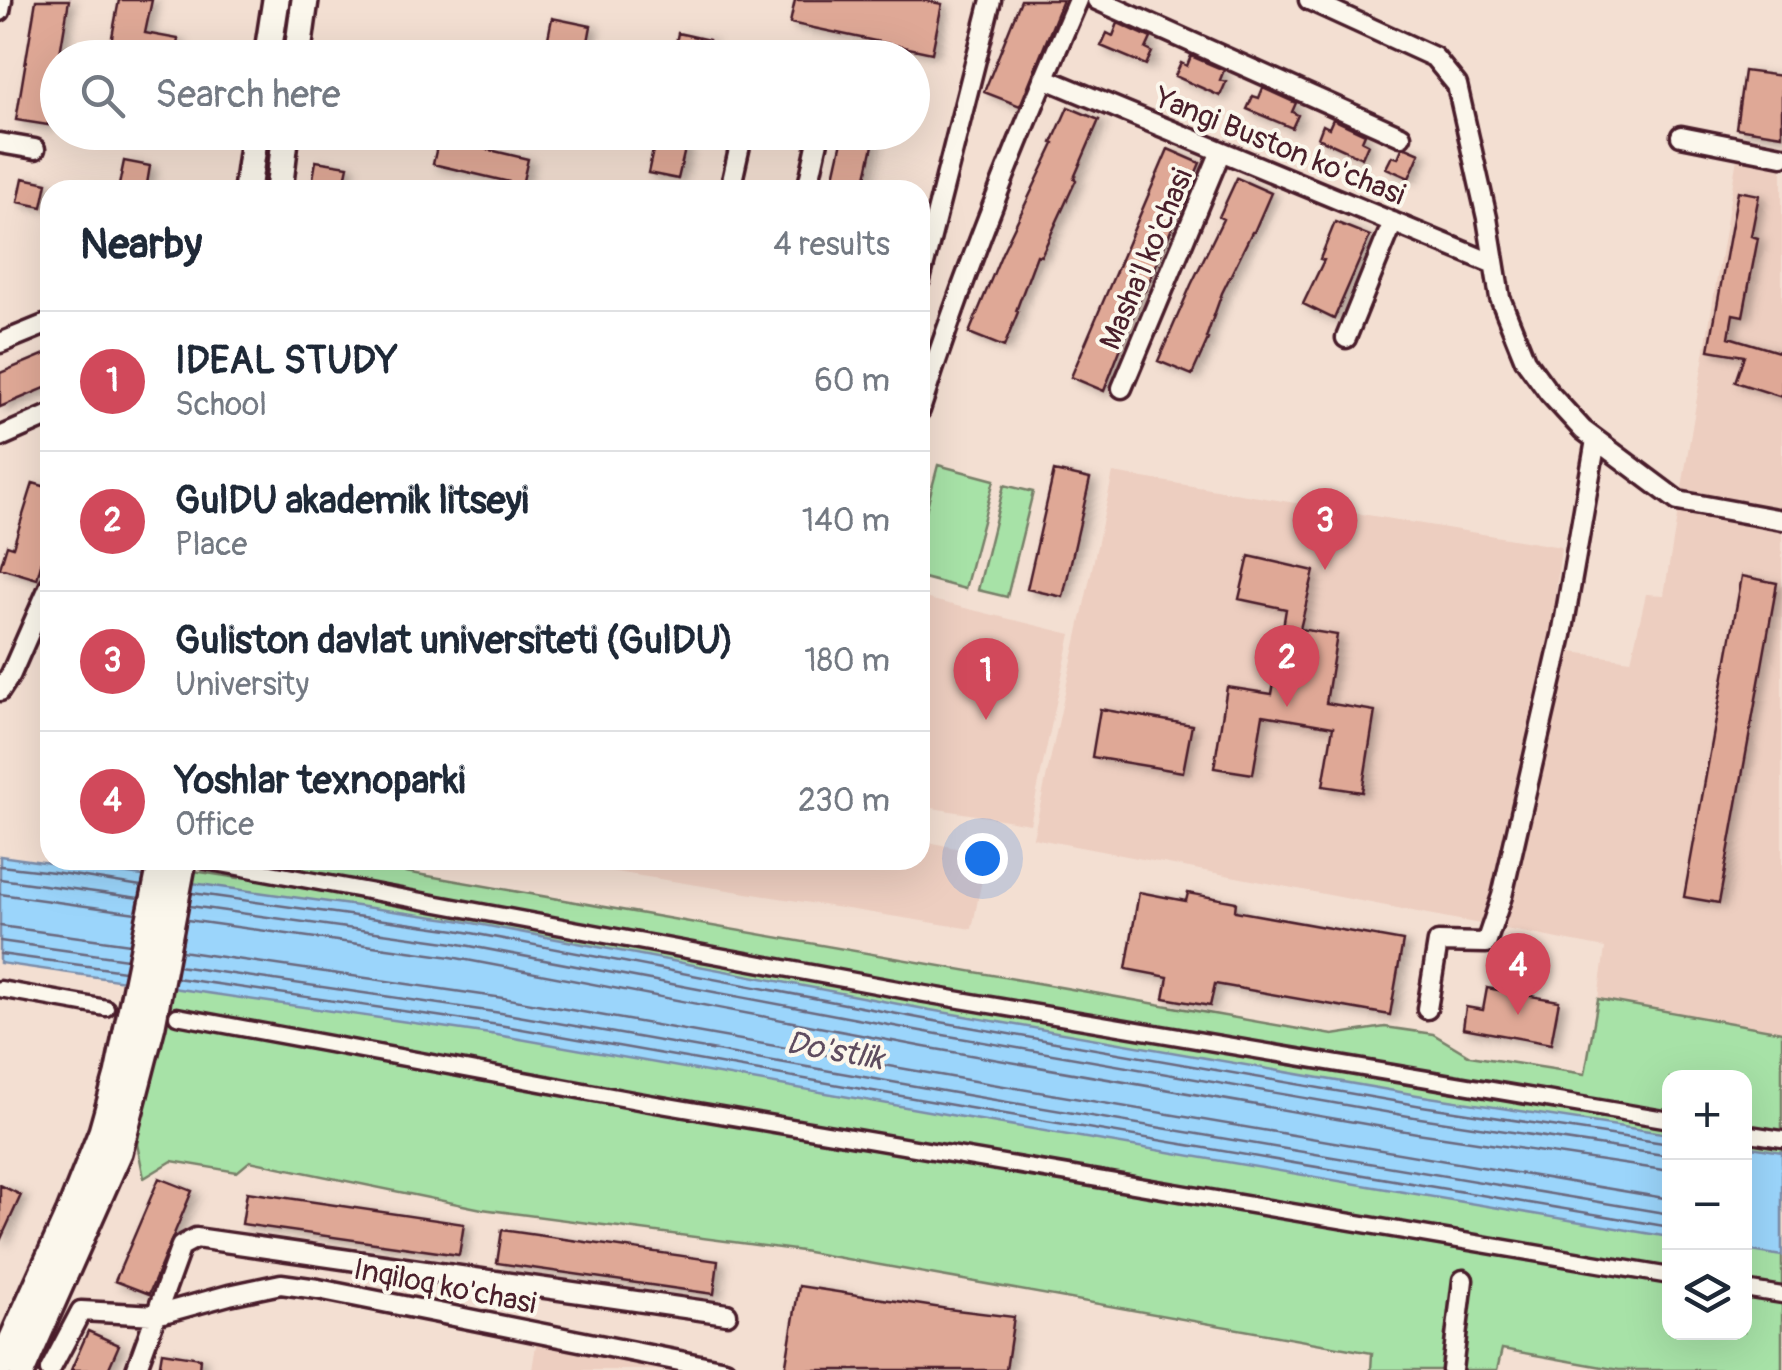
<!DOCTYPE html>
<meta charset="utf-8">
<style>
:root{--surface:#fff;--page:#f6f6f7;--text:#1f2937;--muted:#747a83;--line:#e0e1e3;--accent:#d1495b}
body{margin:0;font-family:Pangolin,sans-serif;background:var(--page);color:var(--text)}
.controls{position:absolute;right:30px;bottom:30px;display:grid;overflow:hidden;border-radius:20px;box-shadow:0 10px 40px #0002}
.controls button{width:90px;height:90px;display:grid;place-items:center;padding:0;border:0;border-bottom:2px solid var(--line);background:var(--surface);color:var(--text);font:50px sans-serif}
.you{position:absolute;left:982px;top:858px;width:35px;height:35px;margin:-25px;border:8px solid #fff;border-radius:50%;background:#1a73e8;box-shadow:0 0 0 15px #1a73e833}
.badge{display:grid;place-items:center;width:65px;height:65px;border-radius:50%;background:var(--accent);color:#fff;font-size:32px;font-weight:700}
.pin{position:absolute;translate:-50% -82px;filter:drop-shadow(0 2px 5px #0008)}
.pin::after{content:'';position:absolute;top:52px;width:35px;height:30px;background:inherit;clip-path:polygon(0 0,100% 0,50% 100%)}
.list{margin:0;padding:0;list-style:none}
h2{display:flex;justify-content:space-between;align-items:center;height:130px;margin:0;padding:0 40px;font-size:42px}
h2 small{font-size:32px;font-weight:400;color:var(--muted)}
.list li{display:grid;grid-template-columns:65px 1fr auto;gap:30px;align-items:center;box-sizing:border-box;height:140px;padding:0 40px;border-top:2px solid var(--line)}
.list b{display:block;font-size:38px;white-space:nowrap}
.list p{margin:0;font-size:32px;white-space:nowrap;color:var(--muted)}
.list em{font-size:32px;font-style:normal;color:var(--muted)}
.icon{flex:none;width:55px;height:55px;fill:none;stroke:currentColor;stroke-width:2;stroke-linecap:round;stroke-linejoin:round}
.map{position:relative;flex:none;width:1782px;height:1370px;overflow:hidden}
.search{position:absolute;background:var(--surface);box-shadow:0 10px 40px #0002;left:40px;top:40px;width:890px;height:110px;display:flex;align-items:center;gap:25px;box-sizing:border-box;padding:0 35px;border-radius:55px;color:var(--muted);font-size:38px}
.panel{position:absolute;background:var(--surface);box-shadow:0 10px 40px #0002;left:40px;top:180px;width:890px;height:690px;border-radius:30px}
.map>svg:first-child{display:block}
.built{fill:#edcec0}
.green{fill:#a7e2a7;stroke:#788069;stroke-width:2.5;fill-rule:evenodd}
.water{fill:#9bd5fb;stroke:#7b8ca8;stroke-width:2.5}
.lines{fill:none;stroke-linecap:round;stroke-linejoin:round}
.shore{stroke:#6a687e;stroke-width:2.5}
.building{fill:#dfa896;stroke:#4a1f2b;stroke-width:2.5;filter:url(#shadow)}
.pedestrian-casing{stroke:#4a1f2b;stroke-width:21}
.minor-casing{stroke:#4a1f2b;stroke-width:25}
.secondary-casing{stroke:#4a1f2b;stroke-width:32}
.pedestrian{stroke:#fbf7ec;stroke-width:14}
.minor{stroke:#fbf7ec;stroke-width:18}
.secondary{stroke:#fbf7ec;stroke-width:25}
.labels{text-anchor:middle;stroke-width:8;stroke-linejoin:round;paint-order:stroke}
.street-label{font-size:30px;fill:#4a1f2b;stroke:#fbf7ec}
.water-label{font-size:32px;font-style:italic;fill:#5e4c5f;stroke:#fbf7ec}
</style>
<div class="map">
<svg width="1782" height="1370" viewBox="0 0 1782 1370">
<defs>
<filter id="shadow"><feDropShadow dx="6" dy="3.5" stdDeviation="5" flood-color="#0004"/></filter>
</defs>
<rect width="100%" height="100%" fill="#f3dfd2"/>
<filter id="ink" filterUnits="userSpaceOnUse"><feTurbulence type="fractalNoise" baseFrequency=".01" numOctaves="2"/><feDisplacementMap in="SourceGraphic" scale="20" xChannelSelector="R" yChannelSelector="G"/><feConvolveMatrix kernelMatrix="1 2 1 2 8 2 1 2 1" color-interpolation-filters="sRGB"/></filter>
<g filter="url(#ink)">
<!-- built -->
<path class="built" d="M1738,152L1782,163V1032L1598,999L1605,948L1033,838L1113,473L1561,547L1550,649L1631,660L1646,594L1664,595Z
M920,597L1071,634L1030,824L920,806Z
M920,840L987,855L972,929L541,860H920Z
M536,1345L668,1368L667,1370H532Z"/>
<!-- green -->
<path class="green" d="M938,465L994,480L965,589L920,577V533Z
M1004,485L1033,492L1007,597L978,590Z
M243,860H337L1333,1035L1385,1027L1433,1034L1470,1056L1585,1074L1598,999L1782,1032V1370H1619L1502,1349L1497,1370H1371L1372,1353L802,1251L482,1209L250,1161L237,1172L172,1161L144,1178L137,1144L194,871L239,878ZM1670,1078H1744V1332H1670Z"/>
<!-- water -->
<path class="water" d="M0,856L457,920L930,1010L1423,1096L1669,1134V1237L962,1117L497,1035L0,963Z
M1745,1146L1782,1152V1256L1745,1250Z"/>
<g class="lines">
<!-- shore -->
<path class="shore" d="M0,866L54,872L141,886
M0,879L139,898
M192,893L456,930L929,1020L1422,1106L1670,1144
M0,894L136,913
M190,906L454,943L926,1032L1420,1118L1670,1156
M187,920L451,957L924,1047L1417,1133L1670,1171
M0,926L130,944
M0,941L127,959
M181,951L503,998L968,1080L1670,1199
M0,954L124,971
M178,966L501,1013L966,1095L1670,1214
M176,978L499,1025L964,1107L1670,1227"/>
</g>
<!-- building -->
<path class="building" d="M36,0H69L48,125L16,120Z
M119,0H152L145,33L178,39L175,58H108Z
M795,0H922L942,4L932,53L790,23Z
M1021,0H1063L1020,106L984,92Z
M552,18L591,26L585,58H544Z
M1118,23L1151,38L1146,49L1152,52L1146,65L1101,46L1107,33L1113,36Z
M678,33L709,40L705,58H673Z
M1191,56L1224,70L1220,80L1226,82L1220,96L1175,76L1181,63L1187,66Z
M1744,71L1782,76V135L1736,128Z
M1263,88L1296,103L1292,112L1298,115L1292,128L1247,109L1253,96L1259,98Z
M1068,107L1099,120L1074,178L1076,180L1041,256L1037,255L1016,311L1018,312L1004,347L969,333L1002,253L1054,144L1052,143Z
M1333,119L1365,134L1362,141L1368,144L1362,158L1318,138L1323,125L1329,128Z
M657,132H689L678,179L648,173Z
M844,132H876L863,190H831Z
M439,138L528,159L522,185L433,164Z
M1406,147L1420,153L1409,178L1386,168L1392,156L1398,158L1402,148Z
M1168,149L1200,163L1145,291H1143L1104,391L1071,377Z
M124,161L150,166L146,190H118Z
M316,161L348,166L343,190H311Z
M23,178L47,183L42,207L18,202Z
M1237,178L1271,193L1254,232H1252L1222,293L1206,338L1208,339L1192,375L1158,361L1191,285L1223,219L1219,217Z
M1738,191L1759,195L1751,236L1758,238L1743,316L1733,314L1729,337L1782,353V397L1735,382L1744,356L1709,350Z
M1335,222L1370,236L1334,319L1303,304L1324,260L1320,259Z
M50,352V386L0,407V373Z
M1054,471L1090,479L1063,597L1027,589Z
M33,483L50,488V530L37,579L0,568L7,545L13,547Z
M1249,556L1314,571L1300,629L1337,635L1326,703L1375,711L1362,792L1323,786L1333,727L1263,715L1253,774L1214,768L1227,687L1272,694L1286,609L1239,599Z
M1742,576L1777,583L1719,903L1684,897Z
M1100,709L1192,725L1183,772L1092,757Z
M1139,892L1186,901L1188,893L1236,902L1235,911L1403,941L1390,1015L1215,984L1210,1006L1164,998L1168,977L1126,969Z
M1487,988L1559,1001L1551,1044L1463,1028L1466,1007L1483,1010Z
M159,1178L192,1191L149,1294L115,1281Z
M0,1185L21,1195L0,1241Z
M247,1192L464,1224L459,1255L242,1224Z
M502,1230L718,1261L714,1294L497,1263Z
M799,1286L948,1309L1014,1317L1006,1370H785Z
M88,1331L119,1345L108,1370H71Z
M162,1352L200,1358L199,1370H159Z"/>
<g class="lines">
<!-- pedestrian casing -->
<g class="pedestrian-casing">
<path id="pedestrian" d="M206,861L919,993L1670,1120
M0,989L106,1008
M177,1016L638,1101L1670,1276
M1744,1133L1782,1139
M1744,1289L1782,1295"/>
</g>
<!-- minor casing -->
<g class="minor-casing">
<path id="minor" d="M1097,0L1401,136
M1309,0L1434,57L1457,85L1487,218L1500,298L1525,360L1549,393L1583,430L1678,501L1782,520
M0,11L2,0
M1044,78L1494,264
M1681,136L1782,156
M0,143L35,149
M730,190L743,132
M807,190L820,132
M920,280L991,0
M1346,338L1393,222
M0,343L44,325
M1122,388L1221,151
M920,410C964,271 1020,134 1078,0
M0,437L50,415
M0,691L11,674L50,585
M1427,1009L1438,942L1486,943L1502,896L1562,635L1596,440
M50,1370L81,1311L156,1315L229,1295L281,1284L318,1289L725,1370
M136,1370L181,1246L196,1238L727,1314
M1452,1370L1463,1280"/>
</g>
<!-- secondary casing -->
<g class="secondary-casing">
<path id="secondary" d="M267,58L276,0
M297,58L305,0
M247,190L255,132
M279,190L286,132
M0,1367L70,1212L102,1132L118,1075L162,860
M22,1370L119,1152L152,1025L183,860"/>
</g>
<!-- pedestrian -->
<use href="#pedestrian" class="pedestrian"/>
<!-- minor -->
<use href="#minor" class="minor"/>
<!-- secondary -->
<use href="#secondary" class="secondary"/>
</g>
</g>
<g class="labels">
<!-- street labels -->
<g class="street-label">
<text transform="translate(1280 146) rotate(22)" y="10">Yangi Buston ko'chasi</text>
<text transform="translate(1146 259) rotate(-67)" y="10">Masha'l ko'chasi</text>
<text transform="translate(445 1286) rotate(11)" y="10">Inqiloq ko'chasi</text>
</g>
<!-- water labels -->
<g class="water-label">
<text transform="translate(835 1050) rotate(10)" y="11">Do'stlik</text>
</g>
</g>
</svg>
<div class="controls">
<button>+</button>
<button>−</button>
<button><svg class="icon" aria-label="layers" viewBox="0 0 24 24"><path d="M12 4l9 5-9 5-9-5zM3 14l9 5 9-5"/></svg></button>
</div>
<div class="you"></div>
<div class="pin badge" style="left:986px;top:720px">1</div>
<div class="pin badge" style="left:1287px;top:707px">2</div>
<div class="pin badge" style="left:1325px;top:570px">3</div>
<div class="pin badge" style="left:1518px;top:1015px">4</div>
<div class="search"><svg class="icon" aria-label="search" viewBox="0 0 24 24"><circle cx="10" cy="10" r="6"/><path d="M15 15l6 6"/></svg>Search here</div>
<section class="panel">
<h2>Nearby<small>4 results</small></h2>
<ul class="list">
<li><span class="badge">1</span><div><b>IDEAL STUDY</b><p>School</p></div><em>60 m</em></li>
<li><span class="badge">2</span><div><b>GulDU akademik litseyi</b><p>Place</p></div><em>140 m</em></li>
<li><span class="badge">3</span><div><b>Guliston davlat universiteti (GulDU)</b><p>University</p></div><em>180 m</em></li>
<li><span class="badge">4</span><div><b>Yoshlar texnoparki</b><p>Office</p></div><em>230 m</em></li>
</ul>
</section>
</div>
